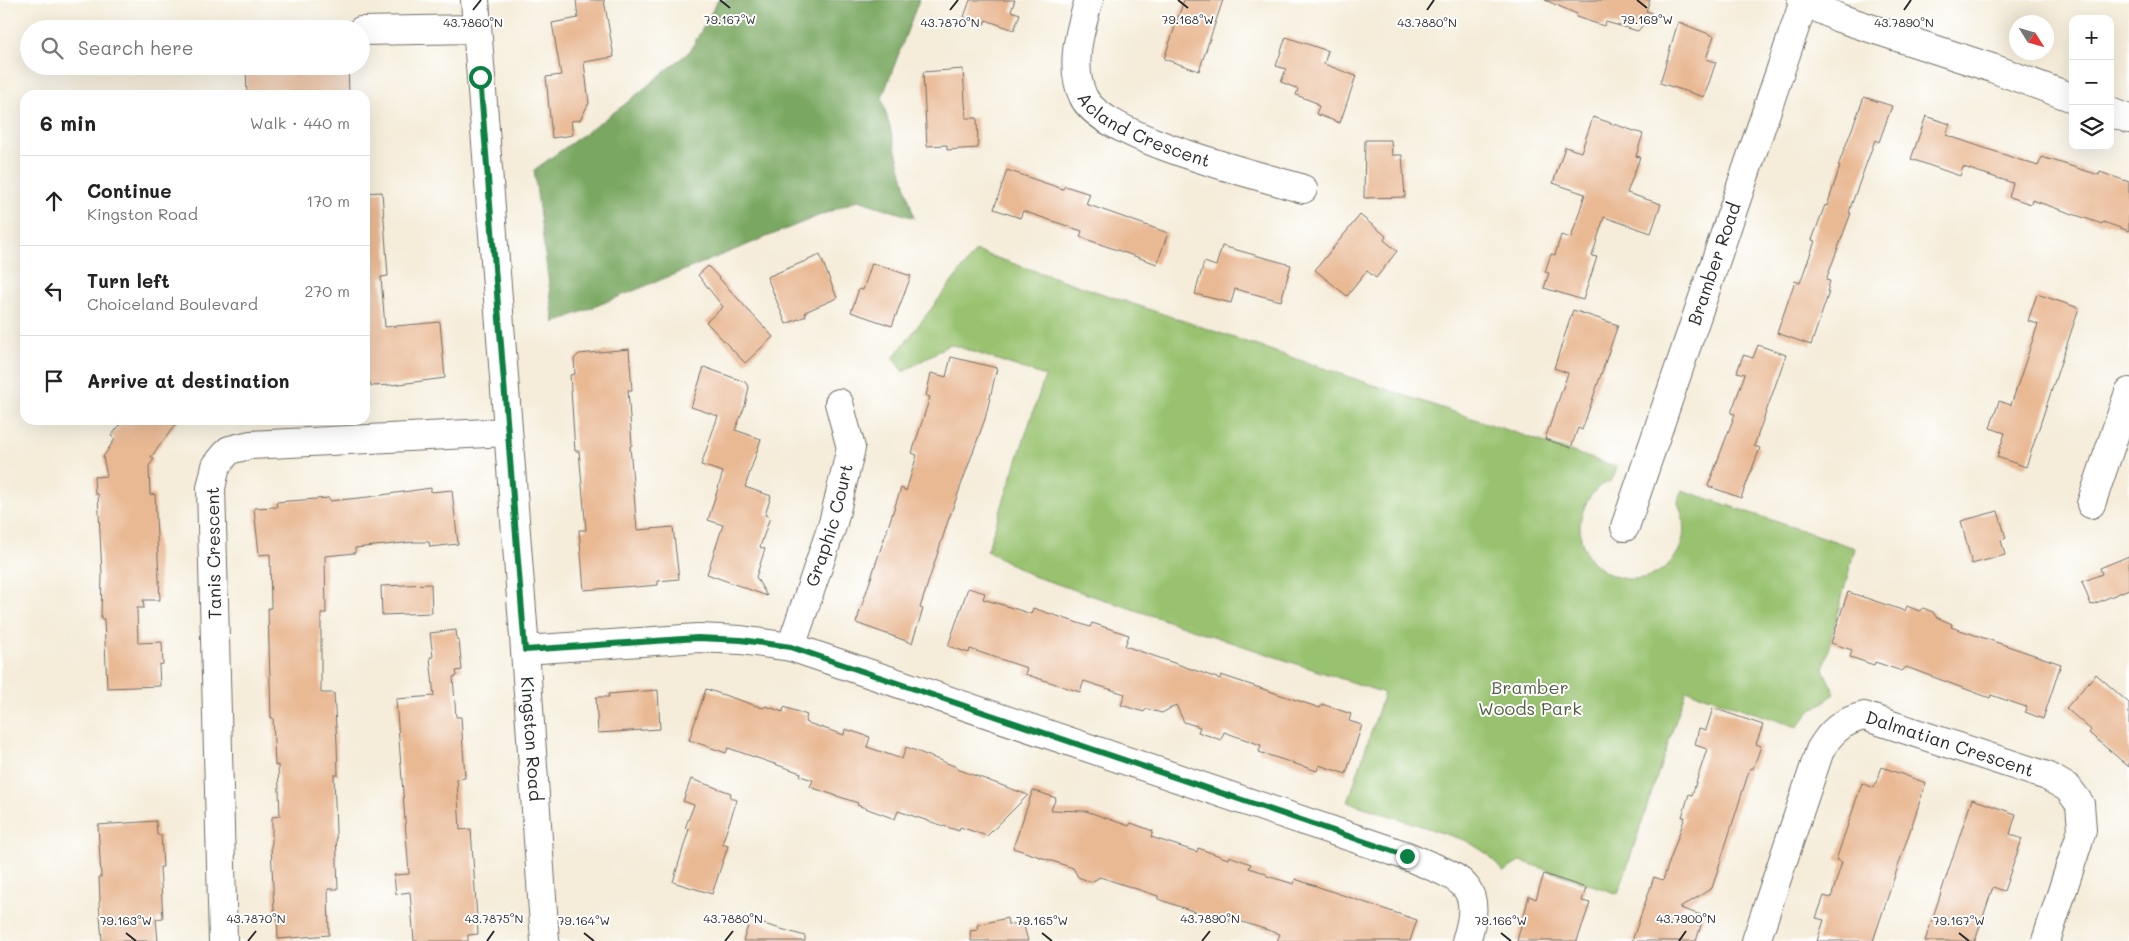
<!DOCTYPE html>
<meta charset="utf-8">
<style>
:root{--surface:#fff;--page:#f2f2f2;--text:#222;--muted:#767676;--line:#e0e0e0}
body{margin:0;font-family:Mali,sans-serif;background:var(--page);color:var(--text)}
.controls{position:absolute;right:15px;top:15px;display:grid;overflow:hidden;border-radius:10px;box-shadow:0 5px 20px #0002}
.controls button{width:45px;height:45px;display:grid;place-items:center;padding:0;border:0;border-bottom:1px solid var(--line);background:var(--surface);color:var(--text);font:25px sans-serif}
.compass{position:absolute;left:2009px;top:15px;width:45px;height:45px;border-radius:50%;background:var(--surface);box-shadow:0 5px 20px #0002;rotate:127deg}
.stop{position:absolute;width:15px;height:15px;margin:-11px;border:4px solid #0b8043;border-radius:50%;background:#fff}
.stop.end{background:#0b8043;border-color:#fff;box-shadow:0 1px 5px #0008}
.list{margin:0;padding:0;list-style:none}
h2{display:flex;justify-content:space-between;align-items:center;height:65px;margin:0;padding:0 20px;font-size:21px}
h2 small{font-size:16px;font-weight:400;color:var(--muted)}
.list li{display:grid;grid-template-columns:32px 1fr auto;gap:15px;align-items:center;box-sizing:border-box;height:90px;padding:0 20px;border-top:1px solid var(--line)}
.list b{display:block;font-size:19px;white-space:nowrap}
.list p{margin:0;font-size:16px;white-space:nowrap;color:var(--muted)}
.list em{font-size:16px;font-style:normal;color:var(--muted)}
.icon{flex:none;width:28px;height:28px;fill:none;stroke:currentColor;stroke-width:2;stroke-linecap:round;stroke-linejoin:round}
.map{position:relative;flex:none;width:2129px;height:941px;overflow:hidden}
.search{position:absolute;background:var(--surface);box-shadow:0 5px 20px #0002;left:20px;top:20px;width:350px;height:55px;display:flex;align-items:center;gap:12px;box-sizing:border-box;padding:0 18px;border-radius:28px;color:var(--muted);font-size:19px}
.panel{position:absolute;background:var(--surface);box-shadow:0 5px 20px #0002;left:20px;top:90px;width:350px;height:335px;border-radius:15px}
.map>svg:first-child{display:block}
.green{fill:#99c26f;stroke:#62764d}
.forest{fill:#7aa862;stroke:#526a46}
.building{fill:#e9b994}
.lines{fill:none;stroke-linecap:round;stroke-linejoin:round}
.minor-casing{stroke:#726f68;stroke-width:30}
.minor{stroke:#fff;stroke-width:28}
.route{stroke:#0b8043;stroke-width:6}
.ticks{fill:none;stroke:#2b2b2b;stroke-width:2}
.labels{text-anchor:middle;stroke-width:4;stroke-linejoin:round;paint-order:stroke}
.street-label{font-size:18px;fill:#2b2b2b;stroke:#fff}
.park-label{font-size:18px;fill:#526043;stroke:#fff}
.ticks-label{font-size:12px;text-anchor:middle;fill:#2b2b2b;stroke:#fff;stroke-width:4;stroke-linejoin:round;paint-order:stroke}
</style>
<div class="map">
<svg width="2129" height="941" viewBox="0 0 2129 941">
<rect width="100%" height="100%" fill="#fff"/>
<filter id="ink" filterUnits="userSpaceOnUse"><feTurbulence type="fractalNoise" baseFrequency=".02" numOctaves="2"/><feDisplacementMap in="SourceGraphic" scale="10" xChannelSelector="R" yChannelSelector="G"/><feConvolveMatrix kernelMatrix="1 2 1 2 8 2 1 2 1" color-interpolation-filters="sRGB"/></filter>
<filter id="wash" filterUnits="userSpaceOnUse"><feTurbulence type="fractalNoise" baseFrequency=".0096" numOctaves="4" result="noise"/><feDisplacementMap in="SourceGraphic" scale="20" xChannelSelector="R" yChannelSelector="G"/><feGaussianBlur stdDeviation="1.12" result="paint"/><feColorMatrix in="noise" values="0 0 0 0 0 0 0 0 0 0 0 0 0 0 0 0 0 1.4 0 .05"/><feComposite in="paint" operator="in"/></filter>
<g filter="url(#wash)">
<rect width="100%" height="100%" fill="#f5edda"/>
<!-- green -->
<path class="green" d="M976,251L1617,467C1616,470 1615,475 1613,478C1611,482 1604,484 1600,486C1588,496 1581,511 1580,526C1579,581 1651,599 1678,552C1685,540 1685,525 1681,511C1680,508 1678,504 1678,501C1679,497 1681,493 1682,490L1855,548L1823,669L1835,694L1810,711L1797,727L1686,690L1618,894L1521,861L1503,872L1489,855L1467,841L1348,802L1384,693L1033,576L987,551L1045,376L950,344L903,372L893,358Z"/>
<!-- forest -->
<path class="forest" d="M718,0H919L882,98L914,218L858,200L554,323L534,170L624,105L690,51Z"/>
<g id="blocks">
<!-- building -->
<path class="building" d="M576,0H604L614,57L584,62L589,103L580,120L571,121L573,135L552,138L546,77L561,75L552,23L578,18Z
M970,0H1015L1011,11L1020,14L1014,30L986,20L984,24L964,17Z
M1184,0H1223L1199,71L1164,59Z
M1545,0H1650L1646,11L1652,13L1638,31L1606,22L1604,26L1576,17L1577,14Z
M1678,22L1714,36L1706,59L1716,62L1704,97L1660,83Z
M1286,37L1328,51L1324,64L1356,76L1340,123L1316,114L1319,106L1316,105L1317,103L1296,95L1298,89L1281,82L1286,69L1276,66Z
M246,66H348L349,95H247Z
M963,69L966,118H977L978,148L947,150V145L927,146L923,72Z
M1864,97L1892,106L1879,142L1875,140L1852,203L1849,213H1851L1826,280L1830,281L1827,292H1829L1811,345L1777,333L1795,281L1800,283L1815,241L1812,240L1825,205L1827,206L1840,166H1838Z
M1926,116L1950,124L1946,135L2038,166L2042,157L2099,175L2100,172L2129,182V231L2103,222L2102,224L2032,200L2031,204L2009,197L2013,183L1963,167L1960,176L1911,159Z
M1593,117L1643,134L1636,156L1640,157L1627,193L1661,204L1651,233L1604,217L1592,256L1597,257L1583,300L1544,288L1549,273L1545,272L1551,254L1555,255L1561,235L1571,238L1585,194L1553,183L1565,147L1581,152Z
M1365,140H1391L1392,155H1402L1405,197L1364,198Z
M1007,170L1063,189L1065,186L1090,194L1086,204L1168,233L1157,264L1080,237L1082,231L1023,211L1020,218L994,209Z
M382,192L388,276L381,277L385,327L440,322L445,378L392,385L371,386V383H365V193Z
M1360,215L1386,236L1384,240L1397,251L1376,278L1367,271L1347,296L1315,270Z
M1222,246L1291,265L1281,301L1235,289L1231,303L1195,294L1204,262L1216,266Z
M820,255L837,298L805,312L806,316L786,324L767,277Z
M872,263L911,276L892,326L851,312L859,289L863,290Z
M708,266L773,337L745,363L706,322L723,307L698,275Z
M2037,294L2079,308L2026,467L1997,457L2005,433L1990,428L1999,401L2011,405L2038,324L2028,321Z
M1573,310L1618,325L1582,430L1578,428L1571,448L1545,439L1568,373L1554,368Z
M1758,345L1786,355L1754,446L1760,448L1741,498L1708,486L1735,414L1731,413L1745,374L1737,372L1743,355L1753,358Z
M629,349L632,390H628L632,445L630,446L637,530L673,527L679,579L658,581V585L635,587V586L584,590L579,530H586L579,451H575L570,375L575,374L574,359L579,354Z
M951,357L997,368L985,419L947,524L920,608L923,609L912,643L856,623L901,488L906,491L917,455L912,453L930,397L926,396L931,373L946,377Z
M704,367L745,382L749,387L745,406L735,430L761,439L745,487L771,496L765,515L770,517L760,547L765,549L756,577L767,596L707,574L723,525L708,520L723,472L701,465L718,416L691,407Z
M124,420H179L151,457L154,459L149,466L150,495L155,494L160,600H143L144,608H137L138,643L162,642L163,664L159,665L160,686L107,688L104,619H101L102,573L98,494H95L94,477L107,476L103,457L115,439L111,436Z
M431,488V492L452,490L458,544L430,547L429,542H414L355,548V553L325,556L326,613H321V693H334L337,743L338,775H334L338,889H328L329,935L278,939L277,912L274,910L271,845L272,844V817L280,816L278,765L275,766L273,718H271L268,608H271L270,554L259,555L254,508L277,507L276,502L329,498L330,501L368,497Z
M1998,511L2006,538L2001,540L2005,555L1972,564L1961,521Z
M2129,556V589L2091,605L2082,582L2102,574L2100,568Z
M431,584L432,613L382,615L381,586Z
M968,588L985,593L983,599L1016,609L1031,614L1033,608L1090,627L1092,623L1129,635L1125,646L1220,679L1221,675L1320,708L1322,704L1351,714L1349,721L1362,725L1346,774L1319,765L1317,771L1259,752L1261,745L1224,732L1221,740L1198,732L1200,727L1184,722L1176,705L1162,713L1146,709L1144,712L1121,705L1125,694L1084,681L1080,692L1025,674L1027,668L970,649L969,653L948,646Z
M1848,592L1905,611L1907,606L1919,611L1923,608L1933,612L1936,617L1952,624L1951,627L2061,664L2043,719L2025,712L2026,707L1991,695L1990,698L1906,667L1902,671L1875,662L1874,665L1850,657L1852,650L1831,643Z
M456,630L457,640H459L462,670L456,671L457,676L453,677L456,717H461L465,778L457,779L460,830L471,829L478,934L468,935V941H414L410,892L396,894L394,875L409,874L396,699L434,696L430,657H433L430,633Z
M2096,674L2129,703V767L2089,733L2091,730L2066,708Z
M706,689L763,708L766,706L783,712L784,707L807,715L805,722L844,735L845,729L870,737L867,747L902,759L906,747L957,767V769L1028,795L987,836L960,827L959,831L898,811L895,819L857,805L858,803L810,787L813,780L800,776L801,773L728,748L726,753L689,740Z
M658,690L660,729L598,733L596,697H609L608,694Z
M1713,708L1763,725L1756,744L1761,746L1753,769L1750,768L1712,888L1680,908L1704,916L1696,941H1632L1654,877L1663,880L1685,817H1682L1689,794L1692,795L1707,749L1695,745L1699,728L1706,730Z
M1882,767L1926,783L1873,941H1817L1824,920L1816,918L1824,896L1831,898L1842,862L1836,860L1862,783L1874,788Z
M691,779L731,793L730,797L737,800L722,844L728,846L712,894L673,882L689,829L685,828L694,805L683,801Z
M1033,790L1056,798L1051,810L1086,811L1129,826L1131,823L1153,831L1151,837L1197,852L1198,848L1228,859L1229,856L1251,864L1249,868L1265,873L1267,876L1294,884L1295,879L1417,920L1410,941H1277L1280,934L1230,918L1229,922L1201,913V914L1158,899V896L1100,877L1091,882L1078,877L1073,868L1013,848Z
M1972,799L2016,814L2010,834L2022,839L2014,862L2004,891L1993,887L1975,941H1925Z
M156,821L157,835H161L163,867H160L163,918L156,919L158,941H102L99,902L100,901L99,877H101L98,825Z
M1544,874L1586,888L1582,901L1590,903L1577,941H1517L1529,896L1536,899Z
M1007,918L1008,925L1023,922L1028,941H971L970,931L978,930L977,925Z
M750,920L805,936V941H743Z"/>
</g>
</g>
<g filter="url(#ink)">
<use href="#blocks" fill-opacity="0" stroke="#726f68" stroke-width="1"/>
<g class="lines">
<!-- minor casing -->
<g class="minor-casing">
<g id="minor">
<path id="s1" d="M475,0L525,650L545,941"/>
<path id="s2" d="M1089,0C1080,30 1069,66 1083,96C1100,138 1259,175 1303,189"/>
<path d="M1801,0L1839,18L1992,68L2073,98"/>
<path d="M361,31L477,29"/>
<path d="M2110,112L2129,119"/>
<path d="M2091,504L2129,392"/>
<path id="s3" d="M1625,527L1804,1"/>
<path id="s4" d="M791,647L833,523L851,448L839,403"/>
<path d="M525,650L698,638L741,640L791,647L1407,856C1454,877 1487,879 1466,941"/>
<path d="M223,941L211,488L216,466L229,450L250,445L507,432"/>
<path id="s5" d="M1756,941L1820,750C1831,731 1843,721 1864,716L2047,776L2068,788L2080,804L2082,830L2046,941"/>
</g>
</g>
<!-- minor -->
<use href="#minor" class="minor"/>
</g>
</g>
<g class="lines" filter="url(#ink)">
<!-- route -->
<path class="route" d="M480,77L525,650L698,638L741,640L791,647L1407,856"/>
</g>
<!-- ticks -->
<path class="ticks" d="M720,0L730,8M1178,0L1188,8M1637,0L1647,8M473,10L481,0M950,10L958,0M1427,10L1434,0M1904,10L1911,0M126,933L136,941M584,933L594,941M1042,933L1052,941M1501,933L1511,941M1959,933L1969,941M248,941L256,931M487,941L494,931M725,941L733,931M1202,941L1210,931M1679,941L1686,931"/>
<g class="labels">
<!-- street labels -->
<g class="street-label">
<text dy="6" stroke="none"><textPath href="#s2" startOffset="170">Acland Crescent</textPath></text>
<text dy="6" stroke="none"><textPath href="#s3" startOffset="278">Bramber Road</textPath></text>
<text dy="6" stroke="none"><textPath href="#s4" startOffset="128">Graphic Court</textPath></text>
<text transform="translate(214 553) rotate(-91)" y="6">Tanis Crescent</text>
<text dy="6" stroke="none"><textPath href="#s1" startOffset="741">Kingston Road</textPath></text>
<text dy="6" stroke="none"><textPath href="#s5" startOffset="349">Dalmatian Crescent</textPath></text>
</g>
<!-- park labels -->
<g class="park-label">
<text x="1530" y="694">Bramber<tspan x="1530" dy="21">Woods Park</tspan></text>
</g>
</g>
<g class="ticks-label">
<text x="1188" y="24">79.168°W</text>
<text x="730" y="24">79.167°W</text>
<text x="1647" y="24">79.169°W</text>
<text x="473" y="27">43.7860°N</text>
<text x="950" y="27">43.7870°N</text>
<text x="1427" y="27">43.7880°N</text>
<text x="1904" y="27">43.7890°N</text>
<text x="256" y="923">43.7870°N</text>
<text x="494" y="923">43.7875°N</text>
<text x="733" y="923">43.7880°N</text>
<text x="1210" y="923">43.7890°N</text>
<text x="1686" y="923">43.7900°N</text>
<text x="126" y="925">79.163°W</text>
<text x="584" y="925">79.164°W</text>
<text x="1042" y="925">79.165°W</text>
<text x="1501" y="925">79.166°W</text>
<text x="1959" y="925">79.167°W</text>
</g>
</svg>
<div class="controls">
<button>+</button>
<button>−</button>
<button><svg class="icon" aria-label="layers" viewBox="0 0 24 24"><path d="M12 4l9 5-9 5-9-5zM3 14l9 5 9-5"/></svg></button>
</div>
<svg class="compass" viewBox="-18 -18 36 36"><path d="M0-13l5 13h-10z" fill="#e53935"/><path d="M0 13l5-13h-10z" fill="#767676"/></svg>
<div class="stop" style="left:480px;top:77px"></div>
<div class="stop end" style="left:1407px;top:856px"></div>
<div class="search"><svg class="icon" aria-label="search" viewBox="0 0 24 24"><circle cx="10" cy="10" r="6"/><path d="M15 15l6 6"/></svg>Search here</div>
<section class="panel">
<h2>6 min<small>Walk · 440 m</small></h2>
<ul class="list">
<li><svg class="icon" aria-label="ahead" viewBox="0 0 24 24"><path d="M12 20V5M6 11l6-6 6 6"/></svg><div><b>Continue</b><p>Kingston Road</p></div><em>170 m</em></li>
<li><svg class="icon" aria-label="left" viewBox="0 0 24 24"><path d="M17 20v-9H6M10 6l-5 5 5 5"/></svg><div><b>Turn left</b><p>Choiceland Boulevard</p></div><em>270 m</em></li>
<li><svg class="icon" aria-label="arrive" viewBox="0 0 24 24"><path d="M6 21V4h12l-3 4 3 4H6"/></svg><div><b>Arrive at destination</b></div></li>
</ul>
</section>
</div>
